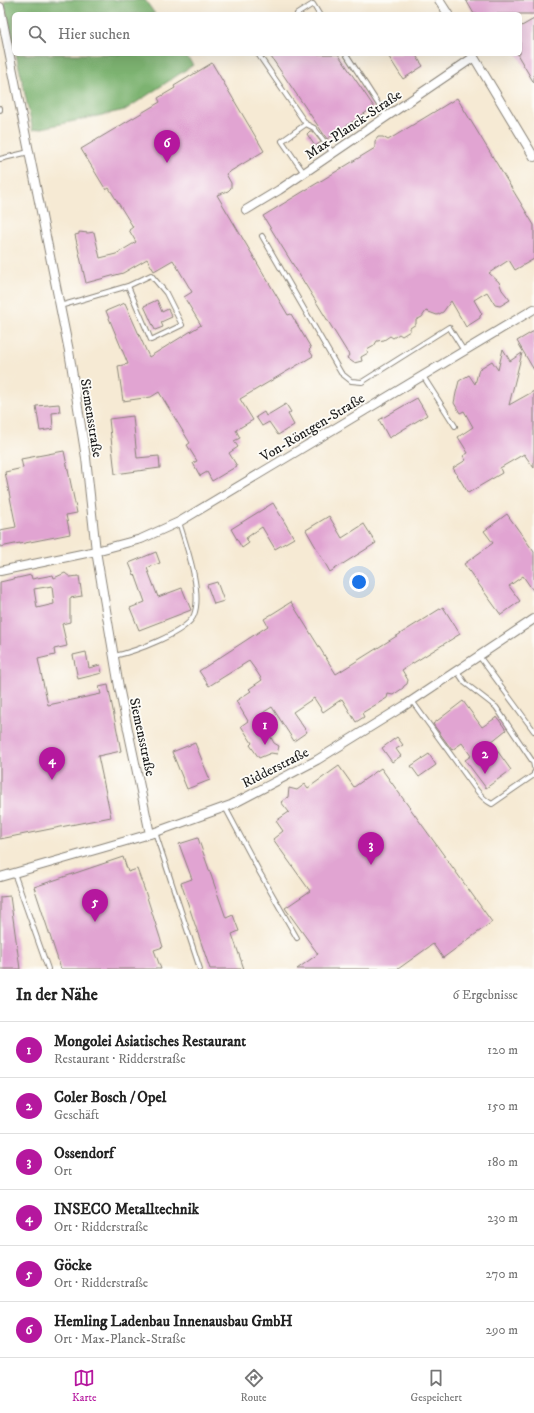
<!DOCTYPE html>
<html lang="de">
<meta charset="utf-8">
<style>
:root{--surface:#fff;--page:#f6f6f6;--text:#222;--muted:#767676;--line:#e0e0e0;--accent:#b5179e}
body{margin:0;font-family:"IM FELL DW Pica",serif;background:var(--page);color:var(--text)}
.you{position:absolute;left:359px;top:582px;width:14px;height:14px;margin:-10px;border:3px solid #fff;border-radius:50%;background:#1a73e8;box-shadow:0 0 0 6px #1a73e833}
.badge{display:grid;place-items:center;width:26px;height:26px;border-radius:50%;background:var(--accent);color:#fff;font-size:13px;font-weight:700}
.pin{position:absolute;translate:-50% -33px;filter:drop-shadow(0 1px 2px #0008)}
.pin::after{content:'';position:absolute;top:21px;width:14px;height:12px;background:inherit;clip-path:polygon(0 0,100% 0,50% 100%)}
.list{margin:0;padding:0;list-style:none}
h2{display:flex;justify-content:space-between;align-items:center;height:52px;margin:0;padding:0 16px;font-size:17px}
h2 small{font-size:13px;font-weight:400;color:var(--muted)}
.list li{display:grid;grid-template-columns:26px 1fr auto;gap:12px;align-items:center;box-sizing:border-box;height:56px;padding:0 16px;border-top:1px solid var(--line)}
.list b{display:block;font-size:15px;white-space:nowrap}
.list p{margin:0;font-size:13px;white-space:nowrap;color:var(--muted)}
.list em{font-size:13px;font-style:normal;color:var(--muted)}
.icon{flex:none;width:22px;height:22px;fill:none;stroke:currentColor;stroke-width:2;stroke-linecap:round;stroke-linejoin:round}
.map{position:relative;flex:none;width:534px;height:969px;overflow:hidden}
.search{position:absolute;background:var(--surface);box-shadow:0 4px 16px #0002;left:12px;right:12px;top:12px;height:44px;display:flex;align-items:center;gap:10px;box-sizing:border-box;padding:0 14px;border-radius:6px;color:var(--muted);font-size:15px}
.sheet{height:388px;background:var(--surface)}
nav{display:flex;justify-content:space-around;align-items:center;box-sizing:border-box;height:56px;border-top:1px solid var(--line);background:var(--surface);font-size:11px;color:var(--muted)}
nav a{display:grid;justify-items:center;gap:2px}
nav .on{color:var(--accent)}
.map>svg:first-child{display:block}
.forest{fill:#7db371;stroke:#4c6846}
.building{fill:#e1a4d2;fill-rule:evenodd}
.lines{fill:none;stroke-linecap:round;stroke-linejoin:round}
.lane-casing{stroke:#898378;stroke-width:6}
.street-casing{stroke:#898378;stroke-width:10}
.lane{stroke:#fff;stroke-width:4}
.street{stroke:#fff;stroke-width:8}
.labels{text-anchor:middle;stroke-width:3.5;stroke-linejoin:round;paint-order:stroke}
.street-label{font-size:14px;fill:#1c1c1c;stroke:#fdfcf7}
</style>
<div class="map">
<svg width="534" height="969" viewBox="0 0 534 969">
<rect width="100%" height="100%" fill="#fdfcf7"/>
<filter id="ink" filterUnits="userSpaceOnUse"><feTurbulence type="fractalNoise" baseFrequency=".025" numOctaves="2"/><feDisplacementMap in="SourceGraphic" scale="8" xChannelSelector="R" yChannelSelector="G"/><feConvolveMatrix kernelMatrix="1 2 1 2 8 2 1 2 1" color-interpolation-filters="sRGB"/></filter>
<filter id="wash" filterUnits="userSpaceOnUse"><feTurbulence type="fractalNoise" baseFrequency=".012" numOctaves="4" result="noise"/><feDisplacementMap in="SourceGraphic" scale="16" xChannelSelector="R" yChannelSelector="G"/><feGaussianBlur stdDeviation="0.9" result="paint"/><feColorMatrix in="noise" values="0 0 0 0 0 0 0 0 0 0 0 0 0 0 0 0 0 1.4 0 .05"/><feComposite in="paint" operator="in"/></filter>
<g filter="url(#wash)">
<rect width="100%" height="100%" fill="#f6ead4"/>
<!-- forest -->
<path class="forest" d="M11,0H145L155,14H14V46L4,2Z
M16,54H185L193,65L125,110L33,130Z"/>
<g id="blocks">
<!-- building -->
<path class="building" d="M466,0H534V14H474Z
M534,19V83L517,54H520V27Z
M269,54H338L374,107L327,139Z
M387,54H415L423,66L403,79Z
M212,63L264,151L226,174L231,183V188L228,191L217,195L288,315L291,314L311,348L309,350L313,356L240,399L253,420L236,430L240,438L234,441L238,447L229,453L237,466L212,481L207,472L200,476L193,463L197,461L187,445L190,443L159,392L151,397L123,401L118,366L128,364L106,311L125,303L149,357L201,325L184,297L192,292L173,260L154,271L147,259L123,273L86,283L75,235L79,234V232L88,233L94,232L100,258L116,254L136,242L129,230L133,227L109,188L106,190L81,149L160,102L158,98L175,88L174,86Z
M457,98L534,225V259L515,270L509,260L489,273L499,282L502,290L510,300L500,306L495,305L487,292L474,300L482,314L480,316V318L466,327L451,301L443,312L437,315L426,311L422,317L416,320V324L410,328V331L402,336L399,334L393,338L390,336L384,340L377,341L374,346L367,350L368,353L361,357L362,361L354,363L347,358L349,355L263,216L375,148V141L378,137H383L388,140Z
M310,131H312L321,142L315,146L307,134Z
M157,300L162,312L168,309L172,317L161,322L163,327L155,330L144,306Z
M534,331V370L517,341Z
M503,349L510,361L522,353L509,405L534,391V468L524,454L500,468L502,473L468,493L453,468L466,460L463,456L468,453L458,437L473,427L464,411L460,413L454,403L456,393L459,381L469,375L475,384L479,369L492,361L498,370Z
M417,398L427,415L389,438L379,420Z
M59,404L60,412L52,413L53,429L40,431L36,406Z
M286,404L291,412L288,414L294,425L278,435L269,422L262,426L256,417L264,412L266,416Z
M133,416L137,458L159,456L160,468L115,474L109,419Z
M64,451L77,513L66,515L70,534L20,544V543L0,547V530L16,527L5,472L23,468L21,459Z
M273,503L294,538L275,549L262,527L246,538L249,543L242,548L231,529Z
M507,514L534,552V592L523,576L509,586L520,601L501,615L464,564L493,543L484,531Z
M329,516L342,538L364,524L376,543L330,572L306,530Z
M156,552L160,563L147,568L158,597L182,588L191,610L139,630L130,608L145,602L135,574L134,575L129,563Z
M65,573L70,577L79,576L82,596L70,598V622L62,624L67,646L54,649L55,655L38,659L48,705L101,694L99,687L108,685L121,751L98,756L111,817L0,839V582L31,575L32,579L53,575L54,578ZM52,586L54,604L37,608L34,589Z
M217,582L224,601L214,604L207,585Z
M291,602L336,674L443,607L460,634L402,670L408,680L407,684L404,686L403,688L393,695L388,694L387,698L362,713L364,717L356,722L342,699L323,712L314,698L293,712L307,732L294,741L272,707L264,712L261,719L274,743L279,746L277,754L271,753L259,758L250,745L252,743L241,726L248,721L236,701L251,691L249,689L262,680L257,672L249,661L209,686L199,671L268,626L264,619Z
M86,652L89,668L100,665L102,673L78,679L73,655Z
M463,701L482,727L497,717L506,730L491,742L511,770L486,788L465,760L471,756L462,743L452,750L433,724Z
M397,737L403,745L396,749L401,756L392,762L382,748Z
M195,743L210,780L187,789L172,752Z
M429,754L436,765L419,777L411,766Z
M339,766L354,787L381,768L492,922L443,958L433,944L398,969H297L318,954L285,908L310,891L273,839L283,831L276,821L289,812L281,802L288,797L289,788L297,790L305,784L308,788Z
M198,838L226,918L233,915L239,931L232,934L244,969H210L181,883L192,879L179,844Z
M123,857L128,872L137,869L145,891L163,947L154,950L161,969H61L34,887Z
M10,896L20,969H0V897Z"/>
</g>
</g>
<g filter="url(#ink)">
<use href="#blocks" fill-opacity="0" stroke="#898378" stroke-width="1"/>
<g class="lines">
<!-- lane casing -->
<g class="lane-casing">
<path id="lane" d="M297,14L313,4L319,14
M258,54L306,124L314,128L333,153
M346,54L386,116
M0,108V110
M0,159L29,152
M304,173L282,141L306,124
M262,236L341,373L351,381L362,382L449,327L464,351
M60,306L128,286L151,275L166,293L182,325L151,340L128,286
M423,376L455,426
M114,656C133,652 187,633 194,615C203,592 186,545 179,522
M479,656L534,731
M457,671L465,683L496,707L533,762L534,767
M412,701L475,788C480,795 484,800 492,804L534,775V773
M225,807L260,873L297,938
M155,832L200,969
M14,873L48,969"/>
</g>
<!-- street casing -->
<g class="street-casing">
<path id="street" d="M439,0L448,14
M0,7L69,351L86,458L96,551L119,687L150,834
M472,54L534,157
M246,210L279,190L474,57
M0,571L96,551L141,539L179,522L534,309
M0,877L102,848L150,834L231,805L317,760L404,706L534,619"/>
</g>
<!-- lane -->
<use href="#lane" class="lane"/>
<!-- street -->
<use href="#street" class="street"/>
</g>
</g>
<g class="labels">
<!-- street labels -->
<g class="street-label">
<text transform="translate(353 124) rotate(-34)" y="5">Max-Planck-Straße</text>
<text transform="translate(92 418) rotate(81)" y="5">Siemensstraße</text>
<text transform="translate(312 427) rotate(-31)" y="5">Von-Röntgen-Straße</text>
<text transform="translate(143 737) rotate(78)" y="5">Siemensstraße</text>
<text transform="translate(275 767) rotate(-27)" y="5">Ridderstraße</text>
</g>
</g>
</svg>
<div class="you"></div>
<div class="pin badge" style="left:265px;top:745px">1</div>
<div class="pin badge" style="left:485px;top:774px">2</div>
<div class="pin badge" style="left:371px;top:865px">3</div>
<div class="pin badge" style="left:52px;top:780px">4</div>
<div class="pin badge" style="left:95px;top:922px">5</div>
<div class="pin badge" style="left:167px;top:163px">6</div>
<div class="search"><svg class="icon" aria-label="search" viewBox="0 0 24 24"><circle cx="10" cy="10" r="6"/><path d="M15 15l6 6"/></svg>Hier suchen</div>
</div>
<section class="sheet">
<h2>In der Nähe<small>6 Ergebnisse</small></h2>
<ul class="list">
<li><span class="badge">1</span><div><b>Mongolei Asiatisches Restaurant</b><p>Restaurant · Ridderstraße</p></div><em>120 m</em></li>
<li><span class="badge">2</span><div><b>Coler Bosch / Opel</b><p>Geschäft</p></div><em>150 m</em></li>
<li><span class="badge">3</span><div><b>Ossendorf</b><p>Ort</p></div><em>180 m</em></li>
<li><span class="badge">4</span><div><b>INSECO Metalltechnik</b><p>Ort · Ridderstraße</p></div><em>230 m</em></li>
<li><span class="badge">5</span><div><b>Göcke</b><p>Ort · Ridderstraße</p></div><em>270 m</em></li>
<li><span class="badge">6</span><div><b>Hemling Ladenbau Innenausbau GmbH</b><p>Ort · Max-Planck-Straße</p></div><em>290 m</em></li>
</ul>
</section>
<nav>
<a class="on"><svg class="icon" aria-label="map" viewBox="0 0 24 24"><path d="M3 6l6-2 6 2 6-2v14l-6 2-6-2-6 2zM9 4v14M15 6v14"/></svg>Karte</a>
<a><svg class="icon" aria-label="directions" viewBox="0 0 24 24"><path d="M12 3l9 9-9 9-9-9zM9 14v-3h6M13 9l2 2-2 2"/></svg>Route</a>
<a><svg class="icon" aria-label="saved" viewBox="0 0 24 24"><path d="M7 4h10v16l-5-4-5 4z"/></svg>Gespeichert</a>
</nav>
